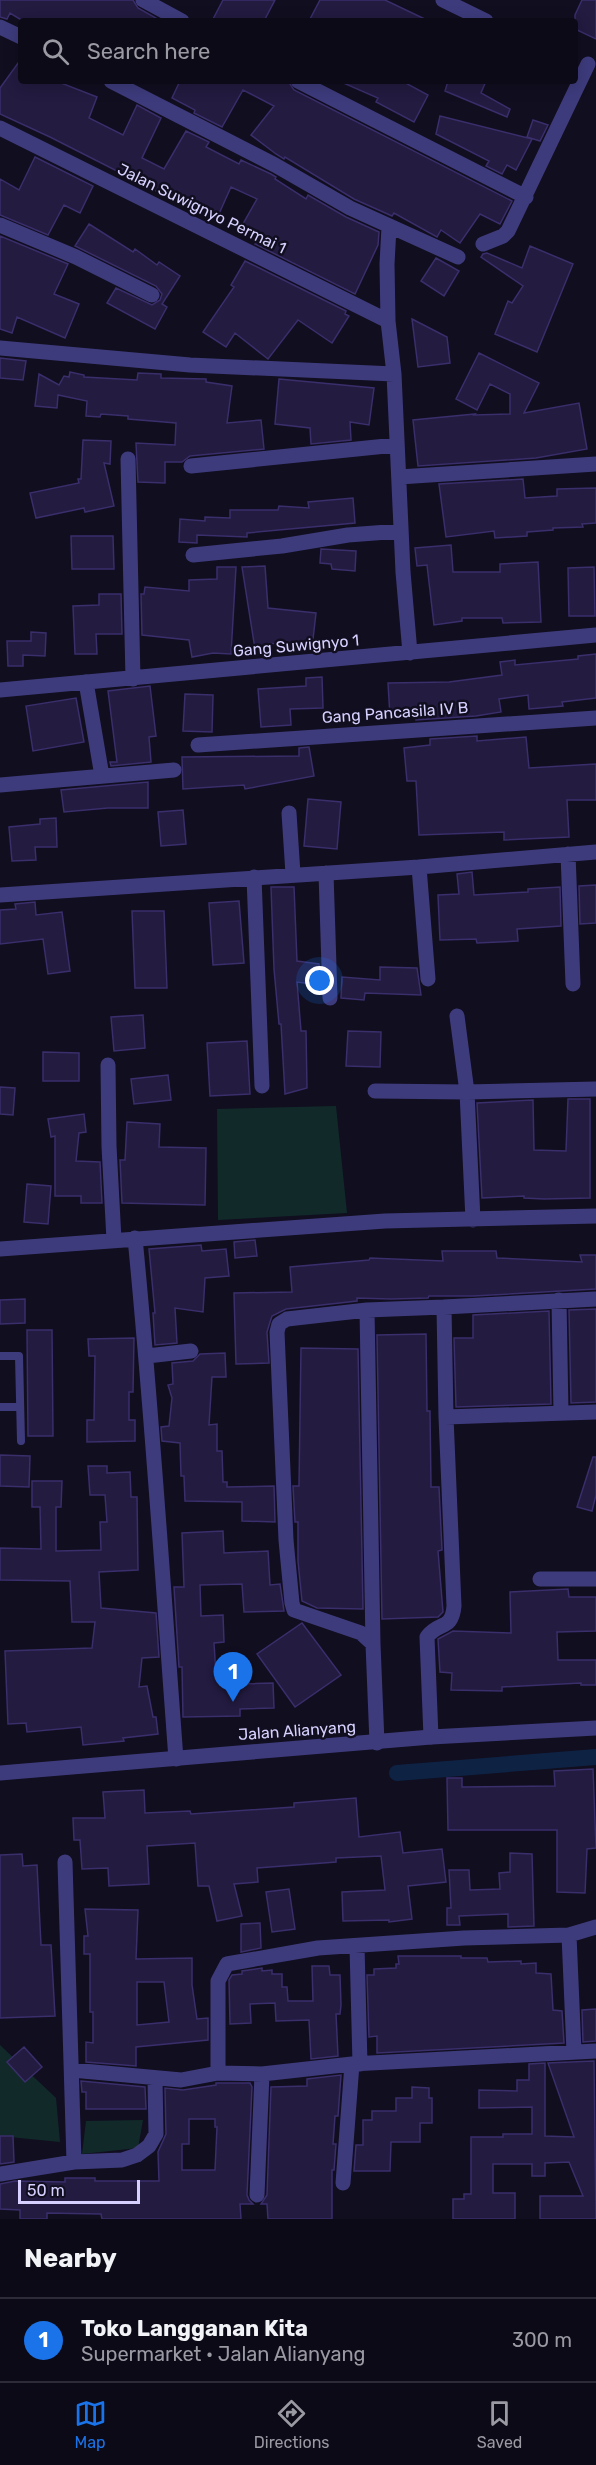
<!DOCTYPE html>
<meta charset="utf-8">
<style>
:root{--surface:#0d0a18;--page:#161321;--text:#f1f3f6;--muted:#9a9aa2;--line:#2d2b37;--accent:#1a73e8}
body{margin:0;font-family:Rubik,sans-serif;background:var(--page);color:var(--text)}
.scale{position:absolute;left:18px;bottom:15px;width:122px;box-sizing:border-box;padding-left:6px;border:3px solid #d5d0fd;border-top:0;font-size:16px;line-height:21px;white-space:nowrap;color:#d5d0fd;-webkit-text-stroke:4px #110e20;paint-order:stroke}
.you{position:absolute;left:320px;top:981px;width:21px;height:21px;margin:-15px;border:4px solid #fff;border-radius:50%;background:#1a73e8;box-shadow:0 0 0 9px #1a73e833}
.badge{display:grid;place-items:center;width:39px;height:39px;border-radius:50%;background:var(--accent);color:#fff;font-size:20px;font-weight:700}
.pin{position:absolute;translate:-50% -50px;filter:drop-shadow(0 2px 3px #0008)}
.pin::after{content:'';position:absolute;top:32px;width:21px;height:18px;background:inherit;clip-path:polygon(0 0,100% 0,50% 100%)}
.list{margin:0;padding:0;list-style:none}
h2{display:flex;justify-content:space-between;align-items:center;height:78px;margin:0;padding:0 24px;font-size:26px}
h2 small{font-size:20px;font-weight:400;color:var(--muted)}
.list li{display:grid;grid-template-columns:39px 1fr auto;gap:18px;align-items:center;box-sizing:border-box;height:84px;padding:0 24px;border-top:2px solid var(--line)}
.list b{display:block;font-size:22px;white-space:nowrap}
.list p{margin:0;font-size:20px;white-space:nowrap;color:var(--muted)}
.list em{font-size:20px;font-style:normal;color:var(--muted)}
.icon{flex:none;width:33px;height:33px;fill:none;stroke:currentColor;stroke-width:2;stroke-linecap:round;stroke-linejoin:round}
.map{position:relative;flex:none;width:596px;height:2219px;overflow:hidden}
.search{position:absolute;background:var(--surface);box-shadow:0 3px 15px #0003;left:18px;right:18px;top:18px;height:66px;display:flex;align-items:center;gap:15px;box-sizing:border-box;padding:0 21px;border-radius:6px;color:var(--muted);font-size:22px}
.sheet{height:162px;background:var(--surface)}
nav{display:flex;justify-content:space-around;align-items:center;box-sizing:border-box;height:84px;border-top:2px solid var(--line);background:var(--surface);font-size:16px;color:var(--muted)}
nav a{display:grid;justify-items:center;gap:3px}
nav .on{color:var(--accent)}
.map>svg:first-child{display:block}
.green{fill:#112a29}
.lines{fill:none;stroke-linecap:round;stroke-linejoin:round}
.canal{stroke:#0e2344;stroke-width:16}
.building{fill:#231b40;stroke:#3a2e6b;stroke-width:1.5;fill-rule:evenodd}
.service{stroke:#3e3b7d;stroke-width:8}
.minor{stroke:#3e3b7d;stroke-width:15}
.tertiary{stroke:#3e3b7d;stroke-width:15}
.labels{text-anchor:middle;stroke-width:5;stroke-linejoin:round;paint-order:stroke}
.street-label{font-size:16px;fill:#d5d0fd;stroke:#110e20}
</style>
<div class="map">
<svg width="596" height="2219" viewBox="0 0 596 2219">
<rect width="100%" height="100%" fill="#110e20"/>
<!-- green -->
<path class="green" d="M336,1106L347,1213L218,1220L217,1109Z
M0,2045L56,2098L60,2142L0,2136Z
M143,2120L138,2148L82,2154L86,2121Z"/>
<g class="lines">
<!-- canal -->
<path class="canal" d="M397,1773L596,1757"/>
</g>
<!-- building -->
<path class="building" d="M0,0H133L138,8L156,18L155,21H23L10,13L7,19L0,17Z
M223,0H275L264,21H212Z
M320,0H385L429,21H309Z
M582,0H596V39L575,29V15Z
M21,59V81H56L97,97L89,118L123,135L137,105L161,118L142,158L164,169L186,131L209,142L206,147L239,164L241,160L271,174L276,177L275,179L306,199L308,195L346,217L379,232L378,245L355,294L255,244L257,241L239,231L257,199L231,187L218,216L171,195L170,198L50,137L0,114V88Z
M180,81H288L294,90L512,201L500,224L480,214L460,243L441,230L437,237L394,213L392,216L354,199L285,157L284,159L276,154L251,135L274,106L243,90L222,127L194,113L195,110L172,98Z
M339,81H402L428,95L414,122L376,102L378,98Z
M448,81H486L481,93L510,109L507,117L445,91Z
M440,116L532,139L516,170L507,165L502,174L486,166L489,161L436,134Z
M533,120L548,125L540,141L527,137Z
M35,157L93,186L80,213L64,205L48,235L0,215V179L19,190Z
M89,224L133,252L135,249L157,265L159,262L180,276L162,304L167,307L155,329L107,303L116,288L152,305L160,300L162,294L156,286L75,246Z
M0,236L68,264L54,294L79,304L65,338L17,317L12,333L0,329Z
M530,246L573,264L537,352L495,334L508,301L512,303L523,286L481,257L483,254L487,253L522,268Z
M436,258L459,271L444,296L421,281Z
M245,261L346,311L345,314L349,316L332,343L298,320L268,359L235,333L226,347L203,332L234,287L231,285Z
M412,319L447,337L450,363L418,367Z
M479,353L539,383L524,413L579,403L587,449L536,458L418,466L413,420L475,414L474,415L510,414V394L490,384L477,410L456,399Z
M0,358L26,361L23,380L0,378Z
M70,372L84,375V377L137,380L138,373L161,374V378L206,379V382L232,386L227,423L261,420L264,449L190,456L182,462H165V483L138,482L136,443L175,445L176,423L128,419V416L101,414L100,417L86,416L87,401L58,395L57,408L35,406L39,374L59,385L64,376L69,377Z
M279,379L374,388L369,425L350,422L351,440L311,444L310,428L275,424Z
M83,440L111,441L110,464L104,463L114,506L85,512L84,508L36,518L30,493L79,483L78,479H81Z
M523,479L525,498L557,496V489L596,488V523L582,524L583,527L553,528V530L527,532V536L495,538L494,531L446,537L439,484Z
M353,498L355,523L247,533V537L197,535V543L179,542L180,519L205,521V517L230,518V510H278L279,506L309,508L308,502Z
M71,536H113L114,569H72Z
M451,545L453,572H500V564L538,562L541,622L503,623L502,618H462V621L434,625L427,565L417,566L415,548Z
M321,549L356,551L355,571L332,569L331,564L320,563Z
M265,566L268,608L316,613L312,648L269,643L270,652L256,655L242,567Z
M217,567H236L231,654L213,653L192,657L189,640L142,635L141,594H144L145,587L189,591V580L217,579Z
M594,567L595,616H569L568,568Z
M99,594H121L122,634H96L97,654H75L73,606L99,605Z
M31,632L46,633L45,656L23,655V666H8L7,641H31Z
M596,654V698L562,702L563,706L529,709L528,695L499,699L501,712L476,716L416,720V715L390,716L388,683L449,682L502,675L500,662L515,660V665L578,659V656Z
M322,677L323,708L290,709L291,725L261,727L258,689L306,686V678Z
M150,686L156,736L149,737L151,762L111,766L110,762H117L108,691Z
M185,694L213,695L212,732L183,731Z
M76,698L84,742L33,751L26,706Z
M477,736V741L526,737L529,768L596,764V800H567L569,837L504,840V832L419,835L416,781H407L404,748L430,745V739Z
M309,747L314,776L245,789L244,785L183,789L182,757L299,756V748Z
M148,782V808H108L64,812L61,790Z
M308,799L341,802L337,849L304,846Z
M183,810L186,844L161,846L158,812Z
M56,818L57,847H35L36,860L12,861L9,827L40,824V819Z
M472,872L474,895L528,892V889L560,887L561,926L517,929L518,941L477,943L476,939L440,940L438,895L459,894L457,874Z
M596,885V923L580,924L579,886Z
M271,887H294L297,961L319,964L320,985L297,982L301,1031H306L307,1088L285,1094L281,1024H279L274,969Z
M239,901L244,963L213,965L209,903Z
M35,902L36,915L62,912L70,971L48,974L43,939L0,944V910L16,909L15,904Z
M132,911H164L167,988H135Z
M380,967L417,968L421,995L365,993L364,1000L341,998L342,977L380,980Z
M143,1015L145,1048L114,1051L111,1017Z
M348,1031L381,1032L380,1067L346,1066Z
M247,1041L250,1094L210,1096L207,1043Z
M43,1052L79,1053V1081H43Z
M168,1075L171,1100L134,1104L131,1079Z
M0,1087L15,1088L13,1115L0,1114Z
M568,1099H590V1198L544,1199L524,1198V1196L482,1198L477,1103L533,1100L534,1150L566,1151Z
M84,1114L86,1132L79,1133L76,1161L100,1162L102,1203H81V1196H55V1136L51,1137L48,1119Z
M127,1122L160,1124L159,1147L206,1148L205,1205L122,1203L120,1160H125Z
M27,1184L51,1186L48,1224L24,1222Z
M255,1240L257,1256L235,1258L234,1242Z
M201,1245L202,1251L226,1249L229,1276L205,1278L203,1312L175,1308L177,1343L155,1345L153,1313H155L149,1249Z
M442,1251H496L497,1258L582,1262L580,1255H596V1289L473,1296H429L428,1298L391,1299L357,1298V1301L286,1309L272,1316L270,1322L267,1332L269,1363L236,1364L234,1293L292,1292L290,1267L369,1260L370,1258L443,1261Z
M25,1299V1323L0,1324V1300Z
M596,1309V1402L571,1403L569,1310Z
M549,1311L551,1404L456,1407L454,1338H473V1315Z
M27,1330H52L53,1436H28Z
M426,1334L427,1411H430L431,1487H439L442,1550L438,1551L443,1612L438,1617L382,1619L377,1335Z
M134,1338L133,1392H129V1420H135V1441L87,1442V1420H94L95,1356H89L88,1339Z
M301,1348L358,1349L363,1609L317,1608L302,1601L298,1561V1522H295L293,1486H299Z
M225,1353L226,1377H212L209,1425L217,1424V1451H222L223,1482H227V1487L274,1486L275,1522L242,1521V1502L185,1501L184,1476H181L180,1443L162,1441L161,1427L169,1426L172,1398L168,1385L173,1384L172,1363L193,1361L200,1354Z
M0,1455L30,1456L29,1487L0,1486Z
M593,1457H596V1495L592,1511L577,1507Z
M88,1466H107V1473L130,1472L131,1497H137L138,1570L99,1572L101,1608L156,1613L159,1657L142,1658L139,1687L147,1686L153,1717H156L158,1734L123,1738L124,1741L83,1745L81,1727L27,1732L26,1723L8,1724L5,1651L92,1648L95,1622H72L70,1581L0,1580V1548L41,1549L40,1507H32V1481H62L61,1507H56V1551L101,1550L100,1522H107L105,1495H90Z
M223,1531L224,1553L268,1551L270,1585L280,1584L284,1611L244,1612L242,1584L200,1585L201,1616L223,1615L224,1642L214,1643L216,1675H239L240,1684L273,1683L274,1708L240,1709V1716L183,1717L182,1667H179L174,1587H184L182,1533Z
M568,1589L569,1597H596V1631L557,1632L558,1660H596V1685H581V1683L502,1687V1691L451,1690L452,1673L440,1672L438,1639L453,1631L511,1633L510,1592Z
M302,1623L341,1675L295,1707L257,1654Z
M593,1769L596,1848L587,1849L585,1893L557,1892V1830H448L447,1778H462V1787L555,1786L554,1771Z
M144,1790L145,1813L190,1811L191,1814L294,1807V1803L356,1798L359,1837L400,1832L403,1853L442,1849L446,1882L408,1886L412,1919L389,1922V1920L343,1921L342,1892L385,1890L381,1856L336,1858V1862L257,1868L258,1882L234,1884L242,1916L217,1921L209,1886H198L195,1843L147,1846L149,1884L109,1886L108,1868L82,1869L80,1840H74L73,1818H105L103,1792Z
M510,1853L532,1854L534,1926L508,1927V1914L459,1916L460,1925H447V1908H451L449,1870H469L470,1890L500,1889L499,1873L510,1872Z
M22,1854L23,1866L37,1865L41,1945H51L55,2016L0,2018V1855Z
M289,1889L295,1929L272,1932L266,1892Z
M85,1909L138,1910L136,1959L192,1958V1985L197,2019L208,2018V2040L136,2047V2066L86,2062V2042L93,2043V2012H90V1954H84V1936H88ZM137,1982H164L169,2022L137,2025Z
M260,1923L261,1948L241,1952V1924Z
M398,1956H461V1958H487L488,1962L521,1961V1964L536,1963V1973L551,1974L553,2010L562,2011L564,2043L377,2053V2036L369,2037L367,1975H374V1969L396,1968V1964H399Z
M312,1966H329L330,1975H340L341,2005L340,2014H336L338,2056L311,2059L309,2020L276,2021L275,2003L250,2004L251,2023L230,2024L229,1980L232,1975L242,1974V1971L262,1968V1971L272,1970V1974H282V1987H287L288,2001H313Z
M596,2009V2041L583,2042L582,2010Z
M24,2047L42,2067L25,2082L7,2062Z
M594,2061L596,2219H540V2196H583L569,2162L545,2163V2176H532V2164H493V2193H515V2219H453V2199H464V2194H471V2137H503V2134H532V2107L479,2108V2090L517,2091V2080H529V2064L545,2063V2136L574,2137L548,2063Z
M341,2075L338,2116H335L333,2144H336L334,2170H332V2219H268L267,2204H261L267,2195L271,2087L307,2086V2079Z
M81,2081L145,2087L146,2109H86V2092H82Z
M216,2083H250L252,2087L247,2195L249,2200L253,2204H240L241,2219H102L101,2214L47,2213V2219H20V2210L0,2209V2184L15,2181L65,2182V2178H95V2181H159L158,2152L166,2134L165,2088L183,2090L216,2085ZM189,2119H215V2127H217L215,2170H182V2144H189Z
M412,2087L429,2088V2098H432V2123H420V2142H391L390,2171H354L356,2145H363V2120H372V2111H396V2098H412Z
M0,2136H13L14,2162L0,2164Z"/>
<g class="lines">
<!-- service -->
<path class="service" d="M0,1356H19L21,1441
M0,1407H20"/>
<!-- minor -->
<path class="minor" d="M143,0L182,21
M443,0L486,21
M0,27L21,37
M111,81L275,165L350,208L458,257
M298,81L526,197
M0,128L388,321
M0,225L76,257L152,295
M389,227L387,264L388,321L394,374L403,572L410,653
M483,244L503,236L508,231L588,64
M0,348L190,365L394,374
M128,459L133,679
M191,466L396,445
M399,477L596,464
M193,555L282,546L348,535L401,531
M86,682L102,776
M0,690L596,635
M198,745L596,718
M0,785L174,770
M289,813L293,874
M568,854L573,984
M419,867L428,979
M326,873L330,998
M254,877L262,1086
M0,895L419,867L596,852
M457,1016L467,1092L596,1089
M108,1065L109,1146L114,1240
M375,1091L467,1092L473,1220
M135,1238C152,1411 163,1585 176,1759
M0,1249L385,1221L596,1216
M559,1300L561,1413
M444,1307L596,1299
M367,1310L373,1644
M147,1356L191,1351
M446,1417L596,1412
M540,1579H596
M377,1743L373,1644L361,1633L294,1610L292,1603L286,1540L277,1332L279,1324L287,1319L367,1310L444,1307L446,1417L454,1606C452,1631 438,1621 427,1637L431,1737
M65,1862L74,2162
M596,1927L569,1935L464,1938L318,1948L227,1964L218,1981V2073L262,2074L352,2064L596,2051
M569,1935L574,2052
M357,1946L360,2064
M72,2070L181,2080L218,2073
M0,2174L74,2162L122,2160L137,2155L149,2146L156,2134L155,2079
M343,2183L352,2064
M257,2195L262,2074"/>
<!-- tertiary -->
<path class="tertiary" d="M0,1773L431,1737L596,1728"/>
</g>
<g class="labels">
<!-- street labels -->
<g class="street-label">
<text transform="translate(202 208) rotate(26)" y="6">Jalan Suwignyo Permai 1</text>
<text transform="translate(296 645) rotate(-5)" y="6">Gang Suwignyo 1</text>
<text transform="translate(395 712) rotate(-4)" y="6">Gang Pancasila IV B</text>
<text transform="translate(297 1730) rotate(-4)" y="6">Jalan Alianyang</text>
</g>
</g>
</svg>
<div class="scale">50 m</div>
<div class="you"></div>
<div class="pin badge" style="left:233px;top:1702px">1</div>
<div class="search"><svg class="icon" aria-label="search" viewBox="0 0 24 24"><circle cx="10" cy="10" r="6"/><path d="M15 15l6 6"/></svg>Search here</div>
</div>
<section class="sheet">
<h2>Nearby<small></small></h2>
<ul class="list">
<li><span class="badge">1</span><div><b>Toko Langganan Kita</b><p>Supermarket · Jalan Alianyang</p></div><em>300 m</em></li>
</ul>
</section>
<nav>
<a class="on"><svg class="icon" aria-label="map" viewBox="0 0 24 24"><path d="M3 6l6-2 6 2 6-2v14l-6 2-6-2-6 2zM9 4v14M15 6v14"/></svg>Map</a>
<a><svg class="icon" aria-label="directions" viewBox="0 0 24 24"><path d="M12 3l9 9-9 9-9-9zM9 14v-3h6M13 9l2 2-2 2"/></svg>Directions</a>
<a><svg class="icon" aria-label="saved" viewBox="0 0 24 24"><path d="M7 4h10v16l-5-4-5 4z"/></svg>Saved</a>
</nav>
